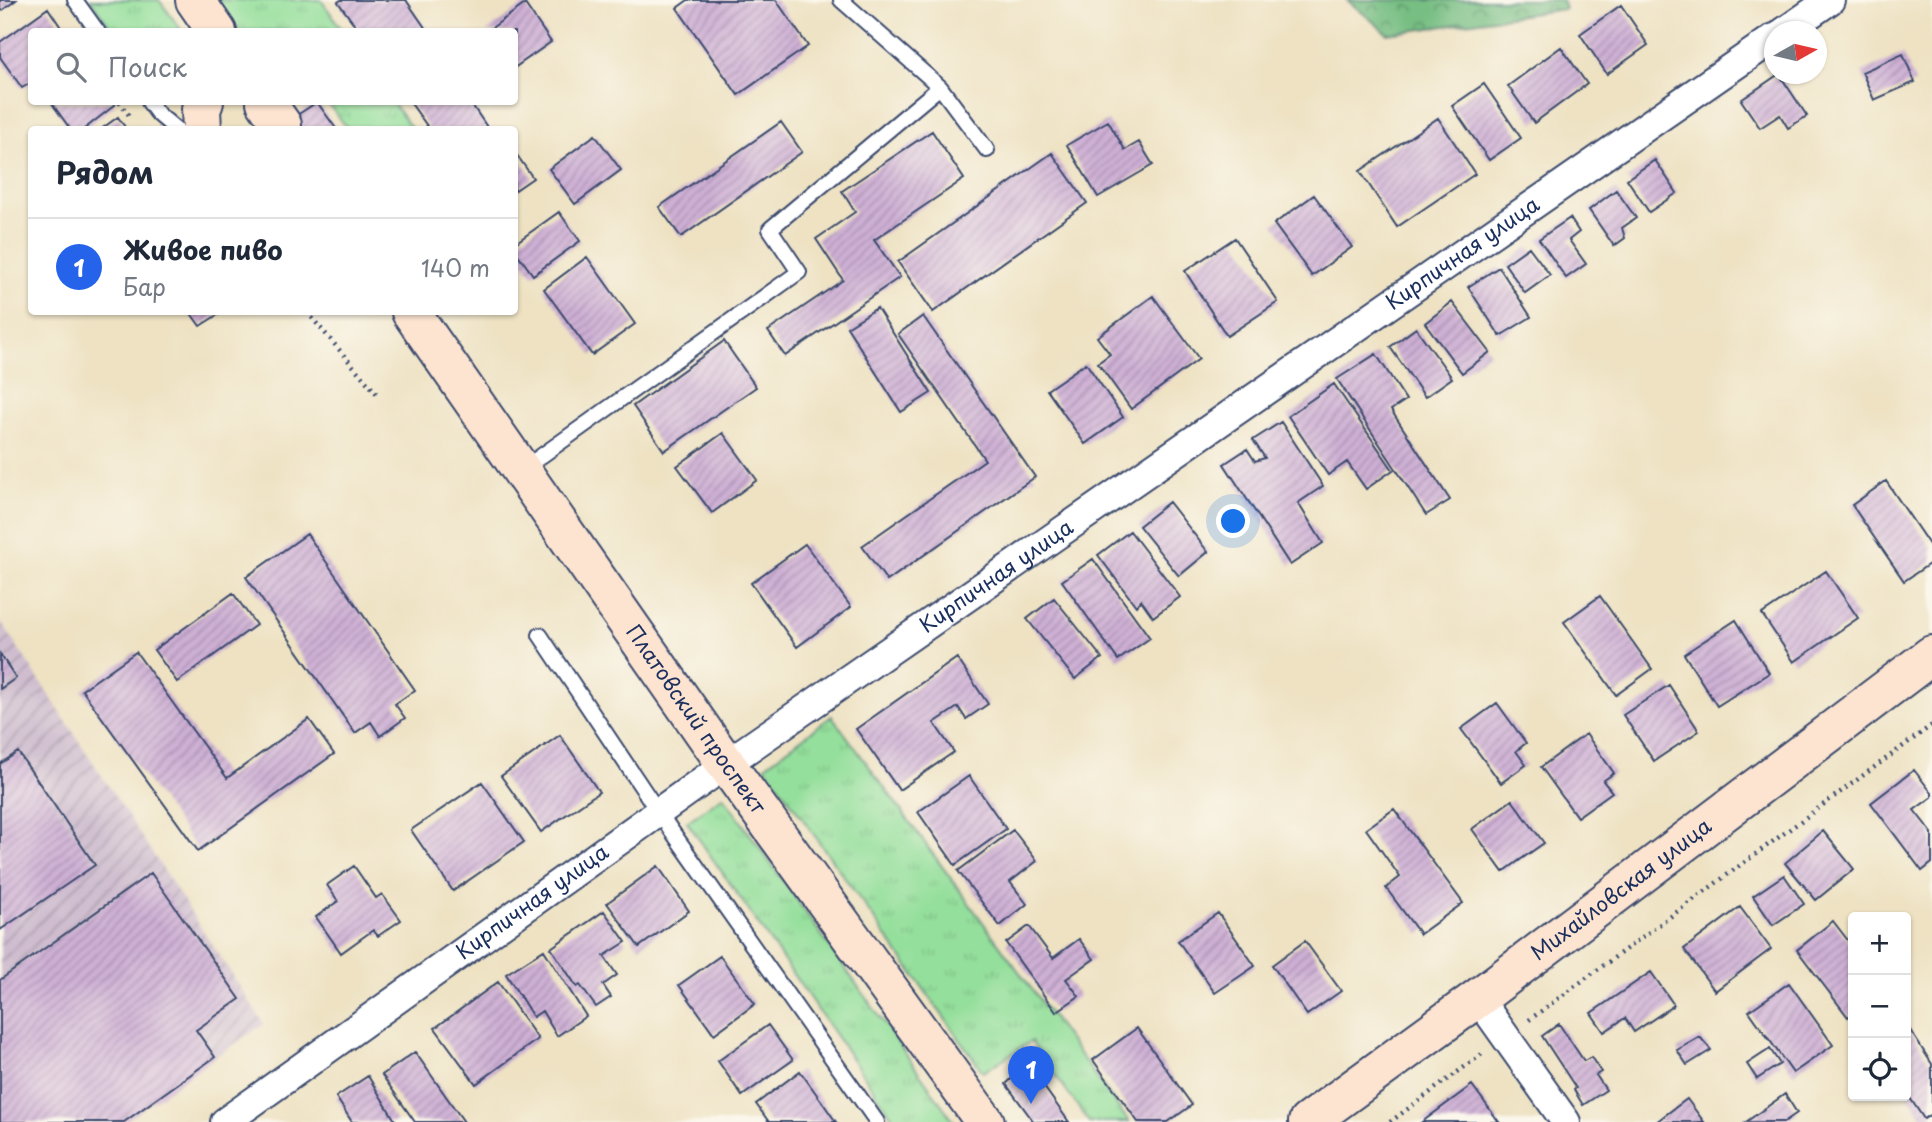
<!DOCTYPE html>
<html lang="ru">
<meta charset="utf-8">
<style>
:root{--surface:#fff;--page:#f2f2f3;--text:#1f2937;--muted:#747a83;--line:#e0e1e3;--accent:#2563eb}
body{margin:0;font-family:"Playpen Sans",sans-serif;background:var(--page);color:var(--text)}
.controls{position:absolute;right:21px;bottom:21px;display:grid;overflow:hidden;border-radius:7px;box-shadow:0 2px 5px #0004}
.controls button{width:63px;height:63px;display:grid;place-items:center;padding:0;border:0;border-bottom:2px solid var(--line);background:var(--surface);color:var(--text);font:35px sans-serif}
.compass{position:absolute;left:1764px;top:21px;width:63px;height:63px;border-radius:50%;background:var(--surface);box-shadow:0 2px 5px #0004;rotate:82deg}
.you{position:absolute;left:1234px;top:522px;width:24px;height:24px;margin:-18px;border:5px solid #fff;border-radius:50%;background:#1a73e8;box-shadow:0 0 0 10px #1a73e833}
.badge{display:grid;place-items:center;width:46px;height:46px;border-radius:50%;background:var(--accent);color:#fff;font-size:23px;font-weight:700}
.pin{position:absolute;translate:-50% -58px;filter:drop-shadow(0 2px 4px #0008)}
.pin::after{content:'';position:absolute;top:37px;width:24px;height:21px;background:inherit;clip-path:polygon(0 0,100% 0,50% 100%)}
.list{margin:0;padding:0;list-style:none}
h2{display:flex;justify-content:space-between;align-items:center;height:91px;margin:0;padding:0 28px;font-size:30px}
h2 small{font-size:23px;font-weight:400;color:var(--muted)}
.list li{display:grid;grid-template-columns:46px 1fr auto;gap:21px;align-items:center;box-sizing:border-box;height:98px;padding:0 28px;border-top:2px solid var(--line)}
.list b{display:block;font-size:26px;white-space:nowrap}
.list p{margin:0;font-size:23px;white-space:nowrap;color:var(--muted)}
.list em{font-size:23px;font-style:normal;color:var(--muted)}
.icon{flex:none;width:38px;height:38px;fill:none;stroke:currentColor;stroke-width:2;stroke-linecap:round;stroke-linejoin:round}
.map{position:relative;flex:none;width:1932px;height:1122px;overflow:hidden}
.search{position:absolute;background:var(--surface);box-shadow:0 2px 5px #0004;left:28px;top:28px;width:490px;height:77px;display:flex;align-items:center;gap:18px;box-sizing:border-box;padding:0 24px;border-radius:7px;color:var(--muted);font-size:26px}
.panel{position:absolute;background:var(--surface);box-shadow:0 2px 5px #0004;left:28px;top:126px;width:490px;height:189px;border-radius:7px}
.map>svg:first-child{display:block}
.industrial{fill:url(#industrial-furrows)}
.grass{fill:url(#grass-tufts);stroke:#58877c;stroke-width:2}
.forest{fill:url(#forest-crowns);stroke:#497670;stroke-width:2}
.building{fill:url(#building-hatch)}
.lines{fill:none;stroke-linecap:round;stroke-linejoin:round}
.lane-casing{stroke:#3b4a6d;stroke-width:18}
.street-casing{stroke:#3b4a6d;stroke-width:32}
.secondary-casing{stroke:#3b4a6d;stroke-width:42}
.path{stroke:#3b4a6d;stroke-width:4.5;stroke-dasharray:2 5;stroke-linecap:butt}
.lane{stroke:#fff;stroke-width:14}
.street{stroke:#fff;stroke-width:28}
.secondary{stroke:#fde4d1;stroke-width:38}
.labels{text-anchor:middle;stroke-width:5;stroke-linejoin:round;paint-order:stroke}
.street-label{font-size:21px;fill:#1b2f5e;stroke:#fbf7ec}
</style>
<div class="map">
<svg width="1932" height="1122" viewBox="0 0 1932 1122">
<defs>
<pattern id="industrial-furrows" width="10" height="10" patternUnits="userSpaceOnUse" patternTransform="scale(1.75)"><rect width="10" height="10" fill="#cfbdcf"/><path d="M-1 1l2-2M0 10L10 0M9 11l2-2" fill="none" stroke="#a79aab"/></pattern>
<pattern id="grass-tufts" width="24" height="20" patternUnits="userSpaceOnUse" patternTransform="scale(1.75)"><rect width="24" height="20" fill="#94df9b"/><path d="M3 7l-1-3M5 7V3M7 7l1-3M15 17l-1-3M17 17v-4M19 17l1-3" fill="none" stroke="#7fc088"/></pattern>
<pattern id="forest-crowns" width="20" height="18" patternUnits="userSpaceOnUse" patternTransform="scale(1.75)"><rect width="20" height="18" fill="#77be83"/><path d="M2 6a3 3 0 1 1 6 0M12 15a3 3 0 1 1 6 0" fill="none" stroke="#619b6e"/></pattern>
<pattern id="building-hatch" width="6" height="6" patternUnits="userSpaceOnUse" patternTransform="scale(1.75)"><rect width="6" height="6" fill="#cfb0d5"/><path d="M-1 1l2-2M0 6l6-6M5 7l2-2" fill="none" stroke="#a790b0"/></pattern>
</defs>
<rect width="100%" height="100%" fill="#fbf7ec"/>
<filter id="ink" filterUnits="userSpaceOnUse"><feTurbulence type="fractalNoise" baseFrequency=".0143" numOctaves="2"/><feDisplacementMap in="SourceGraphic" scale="14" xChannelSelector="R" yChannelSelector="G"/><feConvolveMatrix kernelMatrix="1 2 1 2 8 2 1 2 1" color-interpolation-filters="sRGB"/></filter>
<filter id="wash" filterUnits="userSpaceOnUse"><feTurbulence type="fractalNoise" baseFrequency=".00686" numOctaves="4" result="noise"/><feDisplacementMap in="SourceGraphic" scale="28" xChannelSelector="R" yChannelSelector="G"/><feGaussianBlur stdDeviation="1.57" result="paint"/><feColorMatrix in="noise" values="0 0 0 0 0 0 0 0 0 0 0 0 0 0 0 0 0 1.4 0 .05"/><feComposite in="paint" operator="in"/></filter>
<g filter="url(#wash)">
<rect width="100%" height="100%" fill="#eee2c3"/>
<!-- industrial -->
<path class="industrial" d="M0,620L264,1024L215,1057L0,1122Z"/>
<!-- grass -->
<path class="grass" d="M91,0H159L182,31H113Z
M217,0H321L343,31H239Z
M327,102H392L412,129H348Z
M832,716L1129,1122H1089L1031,1041L983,1072L765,766Z
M723,796L954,1122H896L687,822Z"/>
<!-- forest -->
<path class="forest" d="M1347,0H1562L1565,9L1388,34Z"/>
<g id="blocks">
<!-- building -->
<path class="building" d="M0,0H16L0,12Z
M341,0H406L428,32H360L338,2Z
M688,0H776L808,46L738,95L677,8Z
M525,4L551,42L514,68V32H486Z
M1621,5L1648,45L1607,74L1580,34Z
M48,8L64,32H32V82L22,88L0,57V42Z
M1561,47L1587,84L1534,123L1508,86Z
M1903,54L1915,82L1874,100L1862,72Z
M1779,74L1807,116L1788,128L1780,115L1760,128L1741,100Z
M1484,84L1521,138L1489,160L1452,106Z
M51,102H112L115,105L83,130H71Z
M317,102L337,130H276L282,125Z
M410,102H470L487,127L483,130H430Z
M118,117L127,130H100Z
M1438,118L1475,174L1397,227L1360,171Z
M1108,121L1125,150L1139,142L1153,165L1098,197L1067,145Z
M781,122L802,152L681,237L659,207Z
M932,131L964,179L874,240L900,277L785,356L768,331L843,280L816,239L855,212L842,191Z
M595,135L621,170L575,204L549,169Z
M514,151L533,178L514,191Z
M1052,153L1087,203L933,312L898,262Z
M1655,160L1677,193L1649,212L1627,179Z
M1616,190L1636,218L1622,228L1625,238L1614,246L1589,210Z
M1314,195L1352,247L1312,276L1274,224Z
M559,212L580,241L533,275L514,249V244Z
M1570,218L1579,232L1569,240L1586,264L1566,278L1539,239Z
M1235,238L1278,302L1227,336L1185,271Z
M1529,247L1550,275L1525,293L1505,264Z
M587,257L635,324L592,355L544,289Z
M1499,267L1531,317L1500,336L1468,287Z
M1153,296L1199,359L1131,409L1098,363L1110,354L1097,337Z
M1452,302L1490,352L1462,373L1425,323Z
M877,308L931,393L901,412L847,327Z
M190,312H222L200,326Z
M923,316L1035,477L887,581L862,546L985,460L898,334Z
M1416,328L1452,378L1425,397L1390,347Z
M724,341L756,387L664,451L633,406Z
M1376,354L1406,400L1391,410L1450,500L1426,515L1337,379Z
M1086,363L1123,417L1085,444L1047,390Z
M1334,384L1393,470L1366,489L1347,462L1328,475L1288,416Z
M1281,422L1323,486L1298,503L1323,543L1290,565L1224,464L1247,449L1255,461L1265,458L1253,440Z
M723,433L757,480L712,513L677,466Z
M1886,481L1932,549V562L1904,581L1852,505Z
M1169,502L1208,552L1179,576L1139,526Z
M1130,531L1180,597L1153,617L1141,600L1136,606L1098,555Z
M307,534L415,690L395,704L405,718L380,736L371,722L355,733L246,577Z
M805,544L851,607L797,647L751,583Z
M1093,559L1150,638L1118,660L1062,581Z
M1826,571L1858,618L1794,662L1762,614Z
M233,593L256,625L177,682L154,650Z
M1600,596L1652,669L1616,695L1564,622Z
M1054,598L1102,658L1075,679L1027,619Z
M1736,620L1769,673L1717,706L1684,654Z
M136,652L227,778L309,719L334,754L198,851L82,690Z
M0,654L16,678L0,689Z
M957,658L988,704L966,719L958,707L934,723L954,752L899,790L856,729Z
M1669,685L1699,731L1654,761L1623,715Z
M1497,703L1526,743L1516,751L1526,765L1501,783L1461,729Z
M1586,734L1614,773L1603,781L1612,792L1577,817L1541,767Z
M560,735L599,792L541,832L501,776Z
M18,752L95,865L0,930V764Z
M1914,770L1932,793V797L1914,810L1932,833V863L1922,871L1871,803Z
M969,776L1006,829L955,865L918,812Z
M482,782L524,842L453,891L411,830Z
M1512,800L1544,843L1503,872L1472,829Z
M1394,809L1463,903L1420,934L1386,888L1400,877L1366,829Z
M1013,830L1037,861L1010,882L1027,904L1000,926L958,871Z
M1823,831L1854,869L1816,900L1785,863Z
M354,866L376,898L382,894L401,920L378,936L373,930L341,953L316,917L338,901L327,885Z
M658,866L689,911L639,947L607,903Z
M151,873L240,999L196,1030L215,1057L124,1122H0V980Z
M1784,875L1804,904L1773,925L1753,896Z
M1740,907L1771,949L1715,991L1684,949Z
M604,911L626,942L604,956L617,975L603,985L611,997L596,1007L580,985L577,987L551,948Z
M1218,913L1255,966L1215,993L1178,941Z
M1833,921L1853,947V1013L1848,1017L1797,950Z
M1029,926L1053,958L1079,939L1094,959L1066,979L1079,996L1056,1012L1006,943Z
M1305,941L1341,991L1307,1015L1272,965Z
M544,950L586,1016L557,1036L542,1011L533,1017L506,974Z
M720,956L755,1004L714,1034L679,985Z
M1651,972L1674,1005L1634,1032L1625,1018L1604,1032L1591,1013Z
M498,982L538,1039L476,1084L435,1028Z
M1789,983L1833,1045L1793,1073L1749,1011Z
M1559,1024L1584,1061L1591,1057L1601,1072L1596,1075L1606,1090L1583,1105L1574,1090L1576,1088L1542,1036Z
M1906,1024L1932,1064V1114L1924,1119L1906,1092Z
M768,1025L793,1060L742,1096L718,1061Z
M1137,1028L1192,1105L1168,1122H1138L1093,1060Z
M1700,1037L1711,1050L1687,1065L1677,1050Z
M1770,1049L1780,1064L1757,1079L1747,1064Z
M415,1052L464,1122H415L382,1075Z
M1024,1067L1034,1073L1069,1122H1034L1006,1084Z
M800,1071L820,1099L836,1122H769L756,1104Z
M368,1076L396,1122H352L336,1097Z
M1472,1085L1499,1122H1422Z
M1785,1094L1797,1113L1784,1122H1746Z
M1687,1099L1704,1122H1656Z"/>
</g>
</g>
<g filter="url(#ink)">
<use href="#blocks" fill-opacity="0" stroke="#3b4a6d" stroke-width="2"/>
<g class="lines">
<!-- lane casing -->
<g class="lane-casing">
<path id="lane" d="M75,0L98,32
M940,87L987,150
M149,102L158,114L177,130
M523,469L799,272L770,229L940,87L841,0
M540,635L659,813L877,1122"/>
</g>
<!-- street casing -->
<g class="street-casing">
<g id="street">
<path d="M1784,32L1830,0"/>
<path d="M1478,998L1566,1122"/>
<path id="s1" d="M225,1122L726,764L1774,38"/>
</g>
</g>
<!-- secondary casing -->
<g class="secondary-casing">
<g id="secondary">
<path d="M195,0L217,32"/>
<path d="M266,102L282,125"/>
<path d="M202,130L201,109L204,102"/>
<path id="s2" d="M411,312L726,764L985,1122"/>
<path id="s3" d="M1308,1122L1478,998L1932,655"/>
</g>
</g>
<!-- path -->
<path class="path" d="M119,102L129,115
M307,312L377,394
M1529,1020L1932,725
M1390,1122L1482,1054"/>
<!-- lane -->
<use href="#lane" class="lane"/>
<!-- street -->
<use href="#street" class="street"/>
<!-- secondary -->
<use href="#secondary" class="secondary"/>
</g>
</g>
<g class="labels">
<!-- street labels -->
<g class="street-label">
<text dy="7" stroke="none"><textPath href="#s1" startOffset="1512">Кирпичная улица</textPath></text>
<text dy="7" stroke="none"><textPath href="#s1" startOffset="945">Кирпичная улица</textPath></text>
<text dy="7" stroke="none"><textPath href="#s2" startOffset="497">Платовский проспект</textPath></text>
<text dy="7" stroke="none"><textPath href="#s3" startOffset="390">Михайловская улица</textPath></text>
<text dy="7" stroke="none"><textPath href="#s1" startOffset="378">Кирпичная улица</textPath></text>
</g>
</g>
</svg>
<div class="controls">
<button>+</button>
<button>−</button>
<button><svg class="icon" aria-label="locate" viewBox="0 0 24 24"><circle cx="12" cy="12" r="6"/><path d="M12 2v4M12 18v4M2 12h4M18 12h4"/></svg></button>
</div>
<svg class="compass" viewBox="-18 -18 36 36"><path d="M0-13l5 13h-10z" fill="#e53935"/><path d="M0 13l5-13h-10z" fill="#747a83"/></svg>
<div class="you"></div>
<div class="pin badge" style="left:1031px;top:1104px">1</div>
<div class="search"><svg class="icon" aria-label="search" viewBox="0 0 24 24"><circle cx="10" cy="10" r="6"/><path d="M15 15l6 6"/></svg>Поиск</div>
<section class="panel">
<h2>Рядом<small></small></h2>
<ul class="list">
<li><span class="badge">1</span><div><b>Живое пиво</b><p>Бар</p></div><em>140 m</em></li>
</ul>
</section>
</div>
